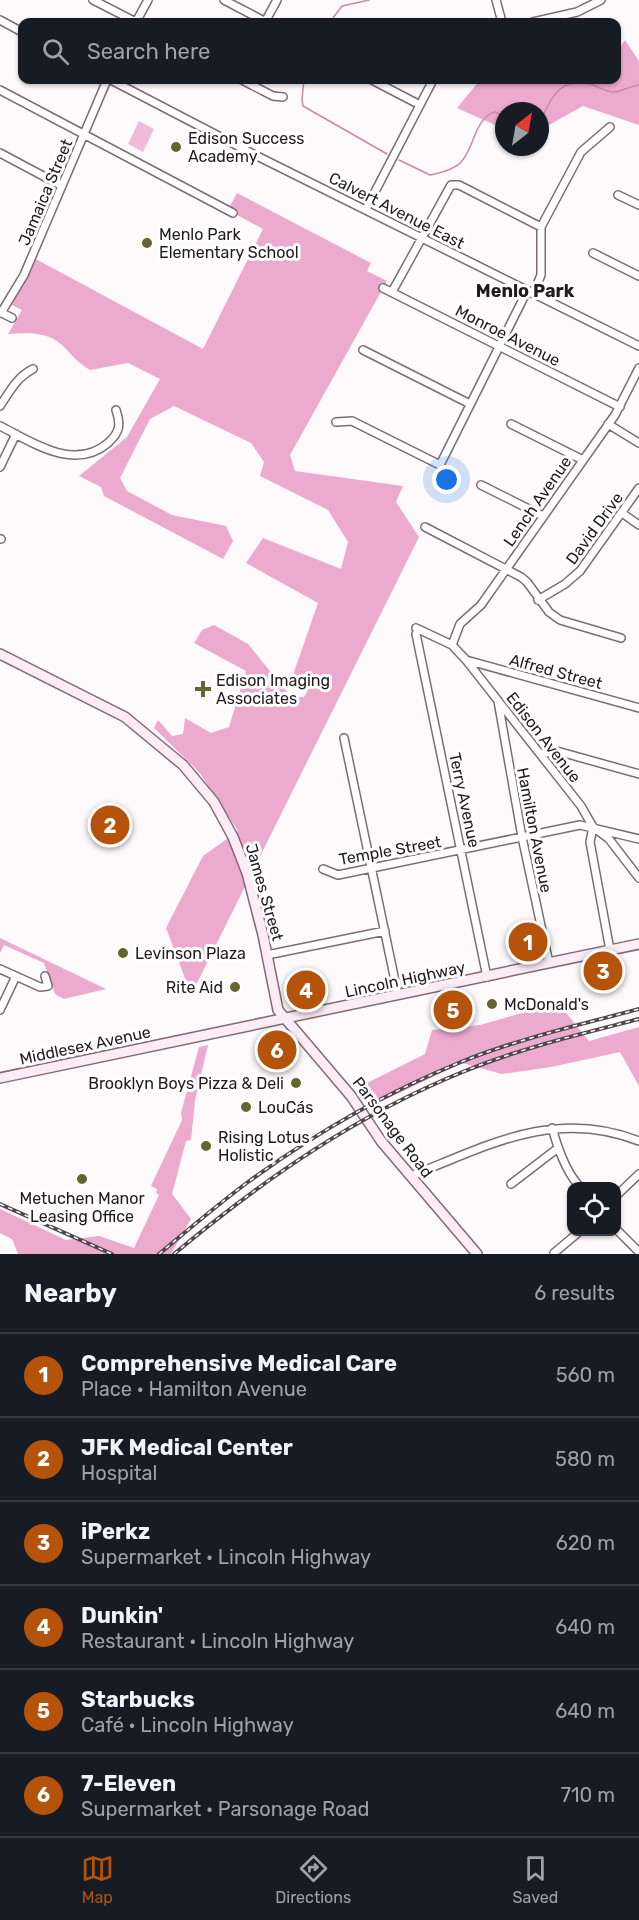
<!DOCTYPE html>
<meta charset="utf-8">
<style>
:root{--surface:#171b24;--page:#242831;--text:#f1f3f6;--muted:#9ea1a6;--line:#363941;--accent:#b45309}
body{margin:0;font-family:Rubik,sans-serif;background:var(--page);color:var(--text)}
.controls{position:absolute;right:18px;bottom:18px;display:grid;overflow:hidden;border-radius:12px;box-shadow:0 2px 4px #0004}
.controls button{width:54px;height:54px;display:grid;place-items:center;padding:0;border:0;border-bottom:2px solid var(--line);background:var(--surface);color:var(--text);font:30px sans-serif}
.compass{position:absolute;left:495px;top:102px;width:54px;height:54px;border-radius:50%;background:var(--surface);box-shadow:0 2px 4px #0004;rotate:31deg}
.you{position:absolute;left:447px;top:480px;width:21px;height:21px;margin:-15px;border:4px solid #fff;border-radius:50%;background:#1a73e8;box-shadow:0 0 0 9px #1a73e833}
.badge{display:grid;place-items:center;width:39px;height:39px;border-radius:50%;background:var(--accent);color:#fff;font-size:20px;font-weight:700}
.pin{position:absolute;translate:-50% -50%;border:3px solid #fff;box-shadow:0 2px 6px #0006}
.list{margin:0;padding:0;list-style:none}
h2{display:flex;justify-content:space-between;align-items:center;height:78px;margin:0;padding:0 24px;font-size:26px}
h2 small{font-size:20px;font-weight:400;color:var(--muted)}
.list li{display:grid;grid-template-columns:39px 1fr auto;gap:18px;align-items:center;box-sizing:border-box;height:84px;padding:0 24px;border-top:2px solid var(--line)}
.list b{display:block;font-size:22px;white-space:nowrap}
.list p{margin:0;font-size:20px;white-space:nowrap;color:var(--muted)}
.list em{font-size:20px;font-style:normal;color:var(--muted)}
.icon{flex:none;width:33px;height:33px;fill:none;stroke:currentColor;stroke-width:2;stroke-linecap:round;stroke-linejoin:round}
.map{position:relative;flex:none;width:639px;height:1254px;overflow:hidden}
.search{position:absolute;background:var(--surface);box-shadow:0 2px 4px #0004;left:18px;right:18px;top:18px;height:66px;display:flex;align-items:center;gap:15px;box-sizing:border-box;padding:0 21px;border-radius:12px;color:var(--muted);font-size:22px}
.sheet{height:582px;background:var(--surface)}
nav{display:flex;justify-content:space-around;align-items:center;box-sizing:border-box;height:84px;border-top:2px solid var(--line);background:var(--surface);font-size:16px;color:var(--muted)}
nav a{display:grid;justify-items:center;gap:3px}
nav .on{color:var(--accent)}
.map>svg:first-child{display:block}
.green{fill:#f0bbd8}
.forest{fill:#ecaacf}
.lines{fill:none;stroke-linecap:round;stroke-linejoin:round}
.stream{stroke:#c889ac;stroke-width:1.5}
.street-casing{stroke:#806a76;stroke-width:10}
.secondary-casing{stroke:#806a76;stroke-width:12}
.street{stroke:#fff;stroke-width:7}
.secondary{stroke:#fdebf5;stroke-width:9}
.rail-casing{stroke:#4f474b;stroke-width:4}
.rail{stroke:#fff;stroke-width:1.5;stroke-dasharray:4.5;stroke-linecap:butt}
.poi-dot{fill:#676430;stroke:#fff;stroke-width:2}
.labels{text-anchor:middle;stroke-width:6;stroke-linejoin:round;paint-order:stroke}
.poi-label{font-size:16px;fill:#231a1f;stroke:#fff;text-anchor:start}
.street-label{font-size:16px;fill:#231a1f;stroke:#fff}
.neighbourhood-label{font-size:18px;font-weight:bold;fill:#231a1f;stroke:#fff}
</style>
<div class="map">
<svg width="639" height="1254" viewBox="0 0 639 1254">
<rect width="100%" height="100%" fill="#fef9fb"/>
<!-- green -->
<path class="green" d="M139,121L154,129L143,152L128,144Z"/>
<!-- forest -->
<path class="forest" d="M625,40L639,61V125L583,106L540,130V111H504V129L457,108L480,80H616L617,52Z
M237,193L371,263L367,271L387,281L290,455L295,471L403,486L396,502L419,537L196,985L186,981L166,928L203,856L238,831L199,772L154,728L158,720L172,736L183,734L185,718L211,733L229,727L246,671L194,643L202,630L214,625L248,644L291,697H304L311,685L296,682L294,672L318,603L246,563L263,538L341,569L348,542L328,510L260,476L264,462L251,443L174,406L150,419L120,478L127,491L172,515L226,526L233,541L223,559L104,496L101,487L79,476L127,437L160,379L128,363L90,370C78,363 71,354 62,345C47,331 26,333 8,334L22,310L8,303L32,257L203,349L263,229L228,210Z
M0,938L106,989L64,999L55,994L44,963L4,945L0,953Z
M558,1003L589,1041L639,1027V1086L620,1052L551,1067L502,1074L462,1063L372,1106L359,1087L425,1054L432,1030L480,1025Z
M208,1045L195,1100L191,1140L186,1141L172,1194L191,1219L171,1254H18L12,1239L0,1233V1209L66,1240L99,1236L134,1248L159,1195L156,1193L157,1189L151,1186L182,1120L181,1113L199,1047Z"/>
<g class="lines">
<!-- stream -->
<path class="stream" d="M330,22L342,6L369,0
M304,80L302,99L303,106L387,154
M540,122C552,98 557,78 590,84C597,86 604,91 612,92C621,92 630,86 639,85
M399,160L430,175C440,173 454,170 461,162C474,149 475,117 495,112L504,116"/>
<!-- street casing -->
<g class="street-casing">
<path id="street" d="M93,0L136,22
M224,0L266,22
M496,0L502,22
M0,20L22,32
M136,22L148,0
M265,22L277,0
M533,22L577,12L601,0
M111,80L257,156L639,346
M242,80L273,96L283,97
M372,80L420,105
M0,90L233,213
M0,153L62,186
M618,195L639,205
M366,209L433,80
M593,253L639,276
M383,288L620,407
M392,292L451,185H459L541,227
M533,294L541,275V227L581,152L610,127
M0,312L12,318
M1,313L24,275L107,80
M363,350L470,404
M0,406C10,391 17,377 33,369
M336,422L352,421L440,465L527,291
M511,424L583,460
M608,424L639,443
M0,426C32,442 74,472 108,443C120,432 121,425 116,410
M0,467L16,434
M481,485L543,516
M622,513L639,525
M425,527L521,577L527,582L549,612L560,620L621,638
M0,539H1
M538,600L565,584L580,571L639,488
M416,628L452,645L466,660L581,806L593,827L609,839L639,878
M418,630L416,634L487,977
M452,645L460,624L481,605L615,415L639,368
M466,660L639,708
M498,701L522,837L549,963
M344,738L398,995
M541,754L557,751L639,774
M593,827L590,842L610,950
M323,869L338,875L580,825L639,839
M267,955L385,931
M0,969L40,987L48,986L45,976
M0,1010L16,976
M552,1128C558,1148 565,1170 579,1186
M411,1176C488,1145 556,1108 639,1141
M511,1184L558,1148
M616,1196L639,1174
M616,1229L639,1252
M554,1253L579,1232"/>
</g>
<!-- secondary casing -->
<g class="secondary-casing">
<path id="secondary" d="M0,654L125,717L183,765L214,802L233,837L247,873L263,935L278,1010L351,1096L381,1141L477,1254
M0,1078L639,944"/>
</g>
<!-- street -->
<use href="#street" class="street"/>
<!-- secondary -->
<use href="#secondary" class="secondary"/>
<!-- rail casing -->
<g class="rail-casing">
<path id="rail" d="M0,1204L112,1254
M159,1254C188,1230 217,1205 248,1182C314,1134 385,1093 461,1062C518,1039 579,1025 639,1009
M174,1254C264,1179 356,1115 465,1071C521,1048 581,1034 639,1019"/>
</g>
<!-- rail -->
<use href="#rail" class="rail"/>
</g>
<!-- markers -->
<g class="poi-dot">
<circle cx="176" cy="147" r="6"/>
<circle cx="147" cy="243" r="6"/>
<path d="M200 680h6v6h6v6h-6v6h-6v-6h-6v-6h6z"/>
<circle cx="123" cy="953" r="6"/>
<circle cx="235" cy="987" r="6"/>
<circle cx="492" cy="1004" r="6"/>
<circle cx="296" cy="1083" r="6"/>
<circle cx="246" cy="1107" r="6"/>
<circle cx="206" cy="1146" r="6"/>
<circle cx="82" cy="1179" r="6"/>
</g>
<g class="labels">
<!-- poi labels -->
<g class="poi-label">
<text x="188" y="144">Edison Success<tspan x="188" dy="18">Academy</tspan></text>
<text x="159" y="240">Menlo Park<tspan x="159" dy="18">Elementary School</tspan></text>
<text x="216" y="686">Edison Imaging<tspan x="216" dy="18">Associates</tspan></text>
<text x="135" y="959">Levinson Plaza</text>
<text x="223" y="993" text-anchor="end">Rite Aid</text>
<text x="504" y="1010">McDonald's</text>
<text x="284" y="1089" text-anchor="end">Brooklyn Boys Pizza &amp; Deli</text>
<text x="258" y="1113">LouCás</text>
<text x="218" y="1143">Rising Lotus<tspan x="218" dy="18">Holistic</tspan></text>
<text x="82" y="1204" text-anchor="middle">Metuchen Manor<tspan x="82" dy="18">Leasing Office</tspan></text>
</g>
<!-- street labels -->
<g class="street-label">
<text transform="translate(45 192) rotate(-67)" y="6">Jamaica Street</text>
<text transform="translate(397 210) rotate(27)" y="6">Calvert Avenue East</text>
<text transform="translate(508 335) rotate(27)" y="6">Monroe Avenue</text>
<text transform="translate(537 501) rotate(-55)" y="6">Lench Avenue</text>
<text transform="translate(594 528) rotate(-54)" y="6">David Drive</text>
<text transform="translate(556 671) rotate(15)" y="6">Alfred Street</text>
<text transform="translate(544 737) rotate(52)" y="6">Edison Avenue</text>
<text transform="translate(465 800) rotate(78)" y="6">Terry Avenue</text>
<text transform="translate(535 830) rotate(79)" y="6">Hamilton Avenue</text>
<text transform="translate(390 850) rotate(-10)" y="6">Temple Street</text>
<text transform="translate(265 892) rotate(74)" y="6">James Street</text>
<text transform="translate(405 979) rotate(-12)" y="6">Lincoln Highway</text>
<text transform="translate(85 1045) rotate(-12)" y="6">Middlesex Avenue</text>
<text transform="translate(393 1127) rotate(53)" y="6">Parsonage Road</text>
</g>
<!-- neighbourhood labels -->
<g class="neighbourhood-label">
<text x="525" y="297">Menlo Park</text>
</g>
</g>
</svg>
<div class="controls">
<button><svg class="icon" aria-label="locate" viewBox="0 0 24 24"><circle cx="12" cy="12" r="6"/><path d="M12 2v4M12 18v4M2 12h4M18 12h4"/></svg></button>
</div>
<svg class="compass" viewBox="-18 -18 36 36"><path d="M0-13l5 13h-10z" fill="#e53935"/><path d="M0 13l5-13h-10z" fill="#9ea1a6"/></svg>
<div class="you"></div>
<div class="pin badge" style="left:528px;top:942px">1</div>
<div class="pin badge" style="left:110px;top:825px">2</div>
<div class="pin badge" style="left:603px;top:971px">3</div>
<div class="pin badge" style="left:306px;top:990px">4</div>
<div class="pin badge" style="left:453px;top:1010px">5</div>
<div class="pin badge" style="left:277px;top:1050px">6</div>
<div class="search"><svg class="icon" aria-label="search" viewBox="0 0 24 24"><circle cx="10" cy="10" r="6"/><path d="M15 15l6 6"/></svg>Search here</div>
</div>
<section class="sheet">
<h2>Nearby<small>6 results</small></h2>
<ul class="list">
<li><span class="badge">1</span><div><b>Comprehensive Medical Care</b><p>Place · Hamilton Avenue</p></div><em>560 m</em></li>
<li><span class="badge">2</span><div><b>JFK Medical Center</b><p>Hospital</p></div><em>580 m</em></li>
<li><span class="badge">3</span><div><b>iPerkz</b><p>Supermarket · Lincoln Highway</p></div><em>620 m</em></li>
<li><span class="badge">4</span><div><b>Dunkin'</b><p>Restaurant · Lincoln Highway</p></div><em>640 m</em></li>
<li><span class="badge">5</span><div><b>Starbucks</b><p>Café · Lincoln Highway</p></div><em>640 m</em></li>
<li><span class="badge">6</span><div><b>7-Eleven</b><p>Supermarket · Parsonage Road</p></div><em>710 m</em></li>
</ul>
</section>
<nav>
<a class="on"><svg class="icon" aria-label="map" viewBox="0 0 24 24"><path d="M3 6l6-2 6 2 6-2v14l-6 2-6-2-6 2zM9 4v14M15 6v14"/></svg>Map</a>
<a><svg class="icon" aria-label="directions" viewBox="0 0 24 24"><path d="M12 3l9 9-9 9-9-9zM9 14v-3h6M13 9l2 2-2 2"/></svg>Directions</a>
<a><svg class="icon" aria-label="saved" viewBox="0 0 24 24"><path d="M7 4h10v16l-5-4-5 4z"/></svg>Saved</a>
</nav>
